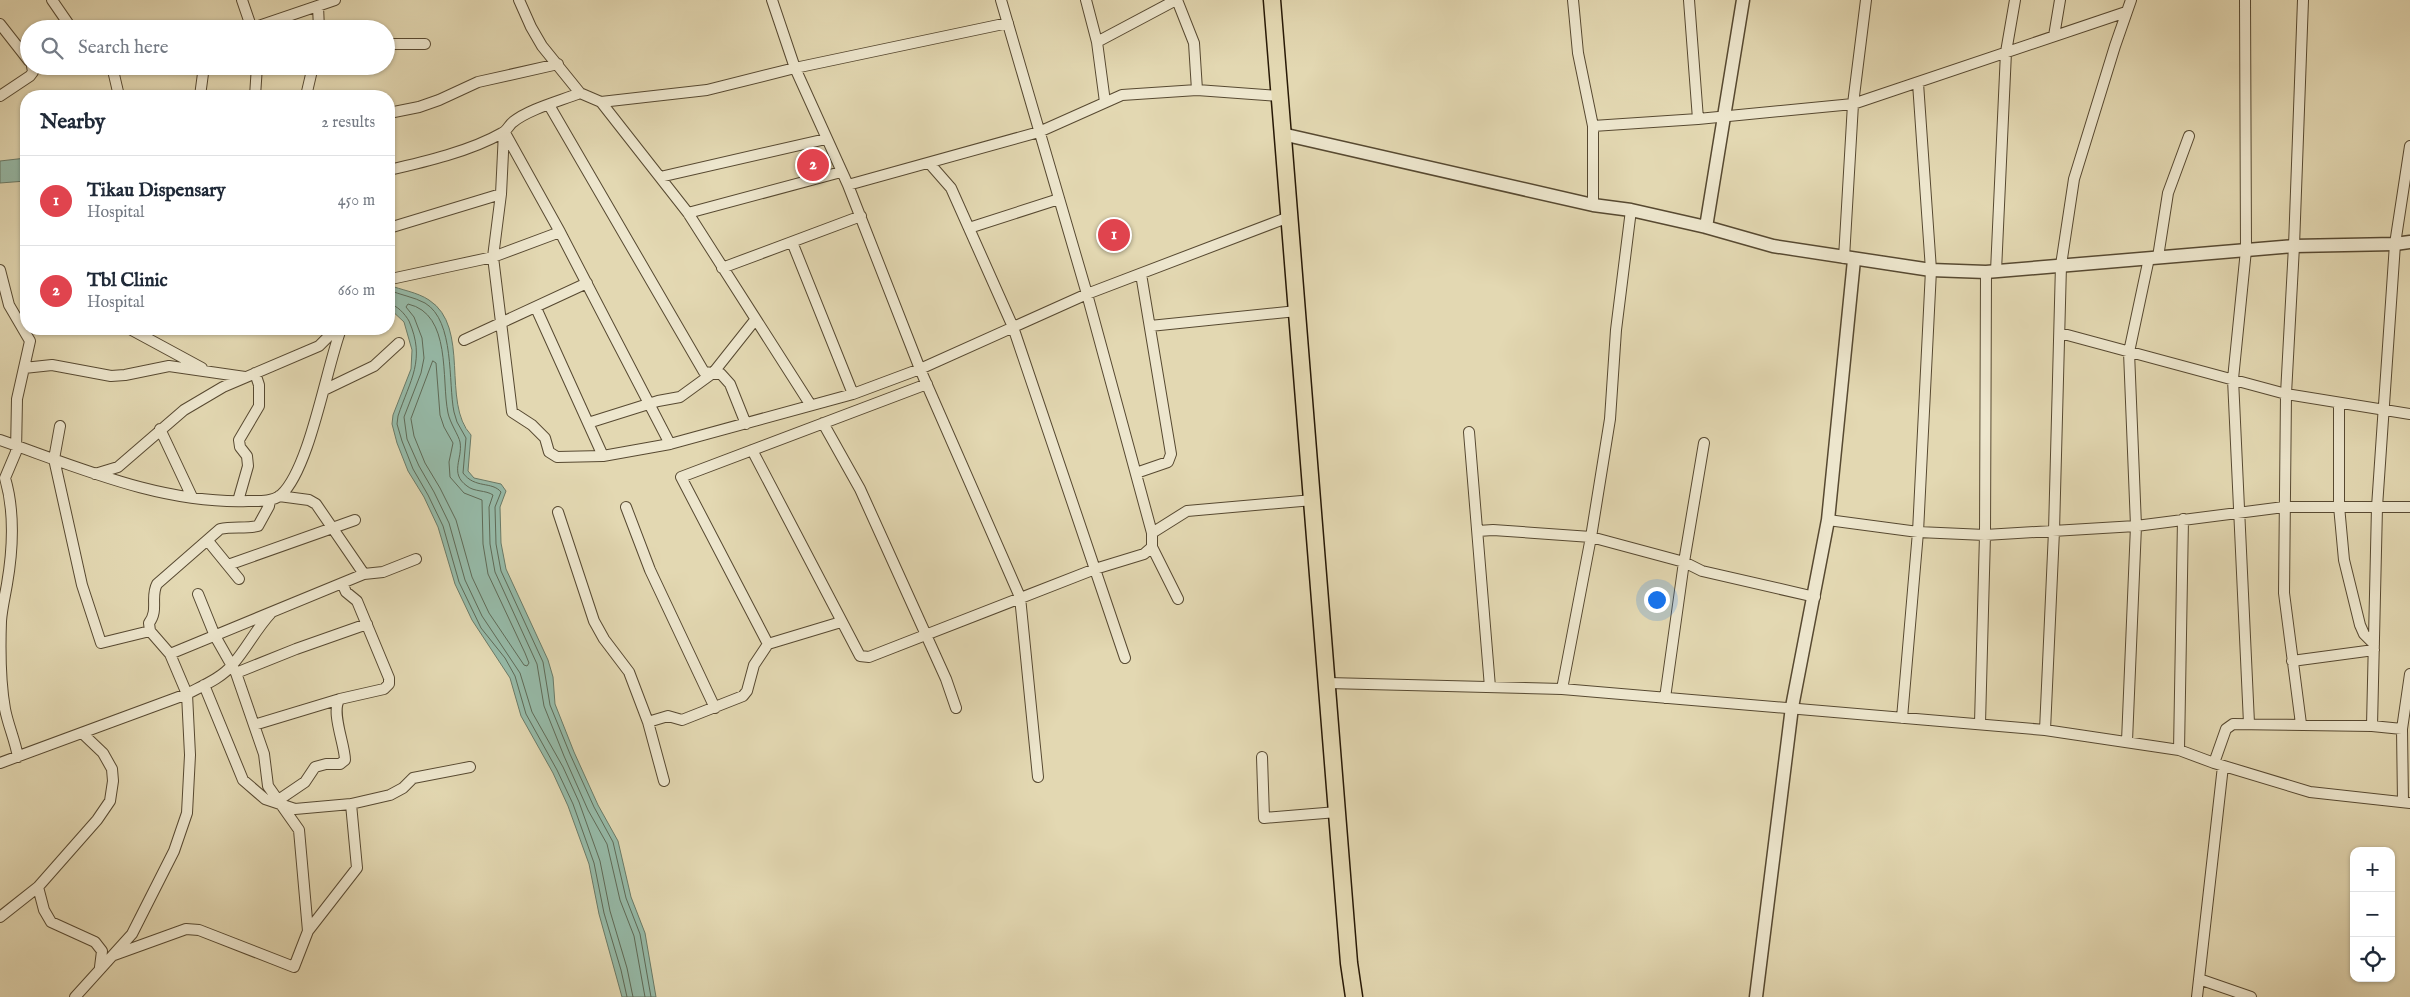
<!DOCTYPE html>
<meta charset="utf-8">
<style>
:root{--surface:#fff;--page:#f2f2f3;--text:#1f2937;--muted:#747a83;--line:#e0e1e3;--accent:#2563eb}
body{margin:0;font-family:"IM FELL English",serif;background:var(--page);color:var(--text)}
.controls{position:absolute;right:15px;bottom:15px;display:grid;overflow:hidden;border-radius:10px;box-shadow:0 1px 4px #0004}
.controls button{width:45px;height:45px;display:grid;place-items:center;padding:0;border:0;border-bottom:1px solid var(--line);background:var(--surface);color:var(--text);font:25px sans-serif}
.you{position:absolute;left:1656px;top:599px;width:18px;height:18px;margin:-12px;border:4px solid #fff;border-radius:50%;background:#1a73e8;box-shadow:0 0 0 8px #1a73e833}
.badge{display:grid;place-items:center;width:32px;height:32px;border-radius:50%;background:var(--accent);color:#fff;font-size:16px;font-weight:700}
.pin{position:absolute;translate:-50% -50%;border:2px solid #fff;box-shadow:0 1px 5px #0006}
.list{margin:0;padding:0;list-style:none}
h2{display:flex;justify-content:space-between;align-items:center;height:65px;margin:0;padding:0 20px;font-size:21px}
h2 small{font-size:16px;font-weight:400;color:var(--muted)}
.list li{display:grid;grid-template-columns:32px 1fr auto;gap:15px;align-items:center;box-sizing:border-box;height:90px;padding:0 20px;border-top:1px solid var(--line)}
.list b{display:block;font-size:19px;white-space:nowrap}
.list p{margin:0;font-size:16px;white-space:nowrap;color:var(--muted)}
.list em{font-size:16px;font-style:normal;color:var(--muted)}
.icon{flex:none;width:28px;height:28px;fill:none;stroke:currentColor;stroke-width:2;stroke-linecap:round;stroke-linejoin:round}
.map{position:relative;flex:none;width:2410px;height:997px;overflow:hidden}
.search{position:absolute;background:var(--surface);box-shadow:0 1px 4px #0004;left:20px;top:20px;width:375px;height:55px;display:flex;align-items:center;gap:12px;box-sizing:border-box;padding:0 18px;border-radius:28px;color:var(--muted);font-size:19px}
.panel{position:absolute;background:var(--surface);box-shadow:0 1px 4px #0004;left:20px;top:90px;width:375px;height:245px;border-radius:20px}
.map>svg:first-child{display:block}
.water{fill:#96baa8;stroke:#6a7a67}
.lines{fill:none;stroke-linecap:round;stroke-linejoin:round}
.shore{stroke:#5f6a57;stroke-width:1}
.minor-casing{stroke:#574931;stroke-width:12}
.tertiary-casing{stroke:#574931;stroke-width:15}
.primary-casing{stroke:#281906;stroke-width:19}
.minor{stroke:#ede6cd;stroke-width:10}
.tertiary{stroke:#ede6cd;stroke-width:12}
.primary{stroke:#e3d8b2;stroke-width:16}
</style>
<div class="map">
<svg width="2410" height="997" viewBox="0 0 2410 997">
<rect width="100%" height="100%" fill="#e3d8b2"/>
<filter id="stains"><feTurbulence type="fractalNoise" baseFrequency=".004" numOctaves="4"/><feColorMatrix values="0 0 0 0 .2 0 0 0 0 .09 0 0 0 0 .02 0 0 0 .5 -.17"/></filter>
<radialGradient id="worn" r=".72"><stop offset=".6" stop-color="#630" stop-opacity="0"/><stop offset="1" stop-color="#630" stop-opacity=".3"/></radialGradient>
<!-- water -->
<path class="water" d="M26,158V181L0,183V161Z
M389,285C401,290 417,292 429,300C471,327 441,403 471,435L468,471L474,478L501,484L506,491L500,507L501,543L506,569L548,660L553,677L555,704L574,752L598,805L618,841L631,897L645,933L656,997H622L599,914L589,864L568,806L553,773L521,716L510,678L472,620L455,584L438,527L424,497L408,471L397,443L392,424L393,415L411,369L412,350L404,322L389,308Z"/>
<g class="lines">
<!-- shore -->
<path class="shore" d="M389,290C400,295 414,297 425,303C455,321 448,383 454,412L457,422L466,438L463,473C475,489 492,481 501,492L495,507L496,544L501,571L543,662L550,705L570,754L594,807L613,842L626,898L640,934L651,997
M389,304C397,305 405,314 409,321C426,360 410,380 398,416L397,424L402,441L413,469L428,495L443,526L459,582L481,628L505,658L515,676L526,714L557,770L573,804L594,863L604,913L621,970L627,997
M433,361L436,363L440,415L444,427L453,443L449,462L450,477L464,493L482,500L483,544L488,574L525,653L529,663L527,666L524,665L489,613L472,577L456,520L440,488L425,463L414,436L411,419Z
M633,997L627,968L610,911L600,861L579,802L563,767L532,712L520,673L482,616L465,580L449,523L434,492L419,466L407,439L404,417L421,373L424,358L422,338L414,317L406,307L408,304C452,314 441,379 448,413C450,423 459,436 460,442C463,459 449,473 467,486C474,492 486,490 493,495L489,507L490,544L495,572L537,664L544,706L564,756L588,810L607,844L620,900L634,936L645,997"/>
<!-- minor casing -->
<g class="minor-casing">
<path id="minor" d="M52,0L72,29
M242,0L252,29
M519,0L531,27L542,46L580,93L601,102L688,213L810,404
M772,0L795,68L848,185L920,369L1020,597L1038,777
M1001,0L1087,294L1152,533V547L1178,599
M1086,0L1097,42L1105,102
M1177,0L1194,43L1197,90
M1573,0L1578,53L1593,126V205
M1689,0L1698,119
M2245,0L2246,250L2233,379L2249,723
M318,6L319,29
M0,24L29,61
M250,29L335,0
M2054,36L2060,0
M1097,42L1176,0
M386,44H425
M112,66L119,96
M0,96L30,76L33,72L32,66
M200,96L204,66
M255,96L257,66
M306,96L313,66
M601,102L707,90L795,68L1008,23
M549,105L704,372L721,374L730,384L746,424
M389,113L419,107L439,100L478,82L558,64
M1593,126L1698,119L1853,104L2126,12
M504,132L501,194L493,257L512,412L532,425L545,438L549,452L557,457L603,456L670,444L853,394L920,369L1087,294L1289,217
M505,133L560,232L670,444
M930,164L951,188L1013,327L1125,658
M389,170C424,162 471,151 502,133C507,131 509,125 513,122C529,109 560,101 580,93
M660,177L826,139
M848,185L1039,132L1122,95L1197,90L1279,96
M688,213L841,172
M389,228L501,194
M969,228L1059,199
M792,242L853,394
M2158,257L2168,193L2189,136
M1844,258L1853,104L1866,0
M722,268L861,216
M0,270L9,305L30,341L17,399L16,452L5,478C15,512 13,549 7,584C5,596 2,608 1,621C0,649 0,681 5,709C8,725 15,740 18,757
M1996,271L2006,52L2015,0
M391,279L493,257L560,232
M536,308L603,456
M1150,326L1297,311
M130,329L202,368
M2060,333L2286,394L2410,414
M464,340L587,283
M24,368L52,365L111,376L125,375L169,366L245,377
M324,390L374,366L399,343
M2339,403V506L2344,560L2360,625L2364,634L2374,644
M588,423L658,401L680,397L713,373L755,320
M823,423L860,489L946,679L956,708
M60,426L54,459L82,585L101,643L150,631
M160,429L192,497
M1469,432L1490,687
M0,440C80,468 162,504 248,501C259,501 272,502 281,495C310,468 326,369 341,329
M752,450L860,656L869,657L1095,569L1144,554L1152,547
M1136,473L1168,462L1171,454L1141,274
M95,474L118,467L184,410L223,387L319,346L336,329
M279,496L309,500L316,504L364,574
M238,501L248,466L247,456L240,447L239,440L259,406V385L255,373
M626,507L650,570L715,708
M558,512L594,621L604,639L629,672L648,722L664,781
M1828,520L1918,532L1985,535L2136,526L2284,507H2410
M1478,531L1493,530L1591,537L1684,562L1702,571L1815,597
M1152,533L1187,511L1313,500
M208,541L239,579
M228,565L355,520
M198,594L215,636L236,673L264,754L268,786L299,830L308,931
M768,644L681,477L927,384
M170,654L364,574L383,572L416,559
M2292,661L2374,650
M236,673L296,649L367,624
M1328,683L1562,689L2045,730L2179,750L2214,763L2310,792L2410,803
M204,685L243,780L265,799L295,809L351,804L390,795L403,788L413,778L470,767
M1562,689L1591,537L1610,419L1616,330L1631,210
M1665,698L1684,562L1704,443
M1902,718L1918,532L1931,270L1918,83
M648,722L668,716L682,720L743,696L747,691L754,665L768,644L841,622
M1980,723L1985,535L1986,272
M2301,724L2284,593L2286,394L2294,246L2303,0
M254,725L340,699
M2372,726L2377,507L2395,244L2410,146
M2045,730L2054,531L2061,265L2074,179L2115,46L2131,0
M2127,741L2136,526L2129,352L2149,258
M2179,750L2183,519
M1262,757L1264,818L1337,812
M0,763L187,694C202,686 222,678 233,664C247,648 256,629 271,613
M2214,763L2226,729L2233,724L2372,726L2402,729
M277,801L305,782L315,767L326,764H340L345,760C345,745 330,710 340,699L384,689L389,684V678L357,601L346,592L342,583
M2403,802L2402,729L2410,674
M38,887L44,910L51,922L95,942L102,951L100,967
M0,917L38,887L97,820L110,801L113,781L112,769L103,753L82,733
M114,955L186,929L199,930L294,967L308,931L357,868L351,804
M2199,979L2251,997
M75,997L132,934L174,851L187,813L190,755L187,694L170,654L150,631L149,623C159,610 150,597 157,584L220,529C233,526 245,529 258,526L269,506L270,500
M2197,997L2223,766"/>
</g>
<!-- tertiary casing -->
<g class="tertiary-casing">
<path id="tertiary" d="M1282,134L1593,205L1631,210L1706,227L1773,246L1931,270L1986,272L2294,246L2395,244L2410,242
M1706,227L1743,0
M1756,997L1792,707L1828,520L1854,260"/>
</g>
<!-- primary casing -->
<g class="primary-casing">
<path id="primary" d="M1272,0L1349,963L1354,997"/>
</g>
<!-- minor -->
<use href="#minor" class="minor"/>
<!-- tertiary -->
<use href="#tertiary" class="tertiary"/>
<!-- primary -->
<use href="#primary" class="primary"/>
</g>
<rect width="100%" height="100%" filter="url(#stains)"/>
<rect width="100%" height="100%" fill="url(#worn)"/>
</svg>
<div class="controls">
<button>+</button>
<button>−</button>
<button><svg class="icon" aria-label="locate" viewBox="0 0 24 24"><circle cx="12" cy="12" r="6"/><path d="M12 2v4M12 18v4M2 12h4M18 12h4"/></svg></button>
</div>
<div class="you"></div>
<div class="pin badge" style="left:1114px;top:235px;background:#e0444e">1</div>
<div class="pin badge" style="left:813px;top:165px;background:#e0444e">2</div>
<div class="search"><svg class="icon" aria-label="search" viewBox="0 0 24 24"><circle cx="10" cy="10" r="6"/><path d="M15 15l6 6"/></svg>Search here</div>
<section class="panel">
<h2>Nearby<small>2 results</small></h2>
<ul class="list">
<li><span class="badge" style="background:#e0444e">1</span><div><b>Tikau Dispensary</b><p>Hospital</p></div><em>450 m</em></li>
<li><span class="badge" style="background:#e0444e">2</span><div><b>Tbl Clinic</b><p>Hospital</p></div><em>660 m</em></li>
</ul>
</section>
</div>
